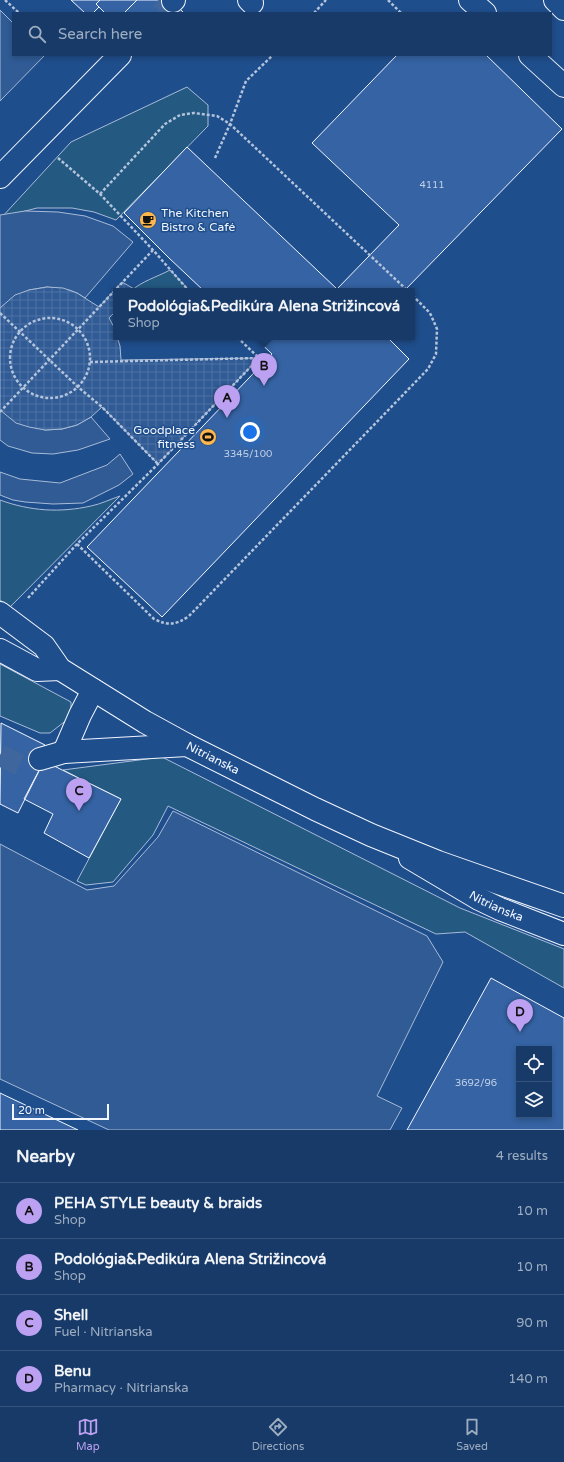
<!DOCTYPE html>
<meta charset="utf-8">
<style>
:root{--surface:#173a69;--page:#244571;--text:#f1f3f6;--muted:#9eadc0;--line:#36547d;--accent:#bca0f2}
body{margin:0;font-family:"Varela Round",sans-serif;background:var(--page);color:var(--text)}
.controls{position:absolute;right:12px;bottom:12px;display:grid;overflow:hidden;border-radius:0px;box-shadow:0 2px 6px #0003}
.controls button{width:36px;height:36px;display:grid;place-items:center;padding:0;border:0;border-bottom:1px solid var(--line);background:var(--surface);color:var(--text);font:20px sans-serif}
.scale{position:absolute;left:12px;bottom:10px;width:97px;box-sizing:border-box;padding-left:4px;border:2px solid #f2f6ff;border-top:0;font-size:11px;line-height:14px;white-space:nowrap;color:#f2f6ff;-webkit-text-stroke:3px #1f4e8c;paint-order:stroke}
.you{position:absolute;left:250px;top:432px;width:14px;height:14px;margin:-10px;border:3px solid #fff;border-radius:50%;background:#1a73e8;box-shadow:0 0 0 6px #1a73e833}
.badge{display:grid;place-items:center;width:26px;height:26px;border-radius:50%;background:var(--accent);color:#111;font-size:13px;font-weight:700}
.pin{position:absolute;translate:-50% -33px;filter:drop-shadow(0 1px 2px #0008)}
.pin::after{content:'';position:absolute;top:21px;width:14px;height:12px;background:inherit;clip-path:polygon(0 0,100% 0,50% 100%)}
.popup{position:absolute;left:113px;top:288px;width:302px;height:52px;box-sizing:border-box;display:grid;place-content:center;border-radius:0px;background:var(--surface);filter:drop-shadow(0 1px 3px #0005);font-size:13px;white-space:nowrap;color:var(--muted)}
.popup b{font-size:15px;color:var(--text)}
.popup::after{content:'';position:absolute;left:50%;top:100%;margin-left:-8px;border:8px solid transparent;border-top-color:var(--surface)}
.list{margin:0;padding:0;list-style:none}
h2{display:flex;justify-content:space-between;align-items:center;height:52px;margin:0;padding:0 16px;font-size:17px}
h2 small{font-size:13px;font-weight:400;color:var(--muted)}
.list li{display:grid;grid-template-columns:26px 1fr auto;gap:12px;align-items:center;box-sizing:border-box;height:56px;padding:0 16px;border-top:1px solid var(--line)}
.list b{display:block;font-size:15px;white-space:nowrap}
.list p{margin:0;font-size:13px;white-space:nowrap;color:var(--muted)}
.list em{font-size:13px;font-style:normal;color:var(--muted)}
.icon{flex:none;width:22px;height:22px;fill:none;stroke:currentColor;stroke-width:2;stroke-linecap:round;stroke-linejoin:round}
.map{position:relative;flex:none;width:564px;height:1130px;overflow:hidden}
.search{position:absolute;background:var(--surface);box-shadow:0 2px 6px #0003;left:12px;right:12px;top:12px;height:44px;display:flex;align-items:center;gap:10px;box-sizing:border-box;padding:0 14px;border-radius:0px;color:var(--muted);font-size:15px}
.sheet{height:276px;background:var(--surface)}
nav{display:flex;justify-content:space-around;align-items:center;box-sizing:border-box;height:56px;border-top:1px solid var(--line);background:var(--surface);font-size:11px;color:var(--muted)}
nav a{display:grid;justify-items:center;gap:2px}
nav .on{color:var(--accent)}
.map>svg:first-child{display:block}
.green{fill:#245a82;stroke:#a8bbd7}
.parking{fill:#305b95;stroke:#a8bbd7}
.plaza{fill:url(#plaza-grid);stroke:#a8bbd7}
.building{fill:#3563a3;stroke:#f2f6ff;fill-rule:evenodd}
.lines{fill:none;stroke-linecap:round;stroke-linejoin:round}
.minor-tunnel{stroke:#3f679d;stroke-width:22;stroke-dasharray:22 11;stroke-linecap:butt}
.minor-casing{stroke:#f2f6ff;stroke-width:24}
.major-casing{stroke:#f2f6ff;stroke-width:24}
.path{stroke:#b3c4dc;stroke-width:2.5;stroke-dasharray:3 2;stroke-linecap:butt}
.minor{stroke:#1f4e8c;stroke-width:22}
.major{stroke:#1f4e8c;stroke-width:22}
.labels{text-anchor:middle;stroke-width:3;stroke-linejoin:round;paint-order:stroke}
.number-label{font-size:10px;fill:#c3d1e8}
.poi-label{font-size:12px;fill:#f2f6ff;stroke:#1f4e8c;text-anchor:start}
.street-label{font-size:12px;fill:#f2f6ff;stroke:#1f4e8c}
</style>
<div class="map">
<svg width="564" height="1130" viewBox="0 0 564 1130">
<defs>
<pattern id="plaza-grid" width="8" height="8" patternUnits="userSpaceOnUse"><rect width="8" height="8" fill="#305b95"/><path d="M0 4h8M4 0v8" fill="none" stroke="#4e73a5"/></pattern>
</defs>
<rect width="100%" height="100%" fill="#1f4e8c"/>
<!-- green -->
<path class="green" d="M187,87L208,105V126L116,220L94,212L72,208H37L2,217L71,142Z
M170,270L190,291H131C142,281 157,277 170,270Z
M120,496L10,607L0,600V500C30,511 60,513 91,506C101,504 111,499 120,496Z
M0,664L71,702V711L68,719L50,733H40L0,716Z
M162,757L460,908L564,949V988L465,932L436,934L168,806L153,835L113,882L86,885L77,881L121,799L63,770Z"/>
<!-- parking -->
<path class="parking" d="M0,10L13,23V55H45L0,101Z
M25,211L58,212L85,216L113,226L133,242L85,298L77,293L69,290L47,287L29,290L0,308V215Z
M0,410L45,430L62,429L77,425L91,417L110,439L78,450L53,454L32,453L8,446L0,440Z
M120,454L133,474L119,485L83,503L53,504L25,502L13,500L0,495V472L20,479L60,483L107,465Z
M173,811L427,936L443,962L377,1096L402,1108L390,1130H109L0,1079V844L87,890L114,886L158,837Z"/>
<!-- plaza -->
<path class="plaza" d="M122,282L136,290L116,291V311L109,318L114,327L120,346L121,360L259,358L158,464L102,407L91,417L77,425L62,429L45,430L29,427L16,423L0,410V308L15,295L29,290L47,287L63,288L77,293L99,307Z"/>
<!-- building -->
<path class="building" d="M71,0H100L96,4L99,7L93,13H85Z
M100,0H137L124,13H105L96,4Z
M137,0H171L184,13H124Z
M397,55H486L562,129L404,291H339L337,289L399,225L312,143Z
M187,147L337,289L339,291H204L169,258L124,213Z
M254,337H387L409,359L162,617L87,547L272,354Z
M1,723L45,745L38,758L44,761L18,813L0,804Z
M44,761L121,799L89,858L44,833L53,814L24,799Z
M491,978L564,1018V1130H407ZM519,1049H549V1115H519Z
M0,1093L78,1130H0Z"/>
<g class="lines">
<!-- minor-tunnel -->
<path class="minor-tunnel" d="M161,13L173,1
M0,755L20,765L40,759"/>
<!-- minor casing -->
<g class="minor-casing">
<g id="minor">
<path d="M249,0L252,3"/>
<path d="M470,0L485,13"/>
<path d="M555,0L564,9"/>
<path d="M173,1L174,0"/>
<path d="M530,55L564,86"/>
<path d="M0,177L120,55"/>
<path d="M64,752L80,715L93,690"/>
<path d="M40,759L64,752L187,745"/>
<path id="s1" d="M410,858L479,899L500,909L564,934"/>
</g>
</g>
<!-- major casing -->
<g class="major-casing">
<g id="major">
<path id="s2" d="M0,613L44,646L60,669L145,722L187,745L315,809L371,835L438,862L564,906"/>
<path d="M0,650L37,670L60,669"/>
</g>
</g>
<!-- path -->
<path class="path" d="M5,0L19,13
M388,0L401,13
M314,13L326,0
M58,158L100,194L153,250L189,291
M215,158L230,124L246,81L273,55
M100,194L165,124L180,115L194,113L217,116L230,124L408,291
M0,313L78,387L102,407L158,464
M10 358a40 40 0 1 1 80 0a40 40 0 1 1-80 0Z
M90,362L259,358
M0,412L153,250
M77,544L154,619C168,626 176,625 189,616L428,369L436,354L437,329L430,313L412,295
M28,598L77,544L158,464L259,358L237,337"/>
<!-- minor -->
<use href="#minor" class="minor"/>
<!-- major -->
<use href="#major" class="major"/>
</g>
<!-- icons -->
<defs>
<g id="cafe-disc" transform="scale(0.9)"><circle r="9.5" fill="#ffb74d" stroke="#1f4e8c"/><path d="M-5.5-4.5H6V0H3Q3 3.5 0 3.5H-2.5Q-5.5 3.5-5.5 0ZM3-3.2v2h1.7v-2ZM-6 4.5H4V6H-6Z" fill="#111"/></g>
<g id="stadium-disc" transform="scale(0.9)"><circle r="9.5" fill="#ffb74d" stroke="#1f4e8c"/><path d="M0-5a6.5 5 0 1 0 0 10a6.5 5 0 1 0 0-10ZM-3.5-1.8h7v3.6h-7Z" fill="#111"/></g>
</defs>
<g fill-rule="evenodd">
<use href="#cafe-disc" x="148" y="220"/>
<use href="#stadium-disc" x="208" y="437"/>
</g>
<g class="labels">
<!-- number labels -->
<g class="number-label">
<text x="432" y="188">4111</text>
<text x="248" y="457">3345/100</text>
<text x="476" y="1086">3692/96</text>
</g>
<!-- poi labels -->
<g class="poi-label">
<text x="161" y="217">The Kitchen<tspan x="161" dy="14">Bistro &amp; Café</tspan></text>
<text x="195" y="434" text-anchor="end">Goodplace<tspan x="195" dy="14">fitness</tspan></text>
</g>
<!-- street labels -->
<g class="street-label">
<text dy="4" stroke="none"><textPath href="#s2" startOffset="260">Nitrianska</textPath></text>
<text dy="4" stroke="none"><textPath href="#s1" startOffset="99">Nitrianska</textPath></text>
</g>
</g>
</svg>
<div class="controls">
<button><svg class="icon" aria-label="locate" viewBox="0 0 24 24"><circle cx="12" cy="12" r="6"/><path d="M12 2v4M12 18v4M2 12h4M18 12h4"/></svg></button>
<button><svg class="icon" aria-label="layers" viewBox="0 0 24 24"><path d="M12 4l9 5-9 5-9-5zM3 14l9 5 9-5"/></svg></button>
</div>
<div class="scale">20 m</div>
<div class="you"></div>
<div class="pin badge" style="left:227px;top:418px">A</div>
<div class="pin badge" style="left:264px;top:386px">B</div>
<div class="popup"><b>Podológia&amp;Pedikúra Alena Strižincová</b>Shop</div>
<div class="pin badge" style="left:79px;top:811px">C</div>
<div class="pin badge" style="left:520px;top:1032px">D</div>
<div class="search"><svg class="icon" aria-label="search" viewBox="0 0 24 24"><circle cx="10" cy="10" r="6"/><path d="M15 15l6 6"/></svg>Search here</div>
</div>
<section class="sheet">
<h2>Nearby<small>4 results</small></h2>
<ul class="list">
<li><span class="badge">A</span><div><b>PEHA STYLE beauty &amp; braids</b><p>Shop</p></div><em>10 m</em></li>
<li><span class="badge">B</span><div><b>Podológia&amp;Pedikúra Alena Strižincová</b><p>Shop</p></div><em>10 m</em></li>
<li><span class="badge">C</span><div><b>Shell</b><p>Fuel · Nitrianska</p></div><em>90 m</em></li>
<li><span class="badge">D</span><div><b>Benu</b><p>Pharmacy · Nitrianska</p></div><em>140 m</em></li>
</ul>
</section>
<nav>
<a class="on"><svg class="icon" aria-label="map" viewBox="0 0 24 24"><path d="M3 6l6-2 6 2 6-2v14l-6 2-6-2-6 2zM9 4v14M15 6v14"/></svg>Map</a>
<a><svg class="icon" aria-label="directions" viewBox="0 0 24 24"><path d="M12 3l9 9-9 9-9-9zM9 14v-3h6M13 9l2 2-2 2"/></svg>Directions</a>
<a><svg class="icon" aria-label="saved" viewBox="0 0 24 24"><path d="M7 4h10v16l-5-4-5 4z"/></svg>Saved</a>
</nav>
